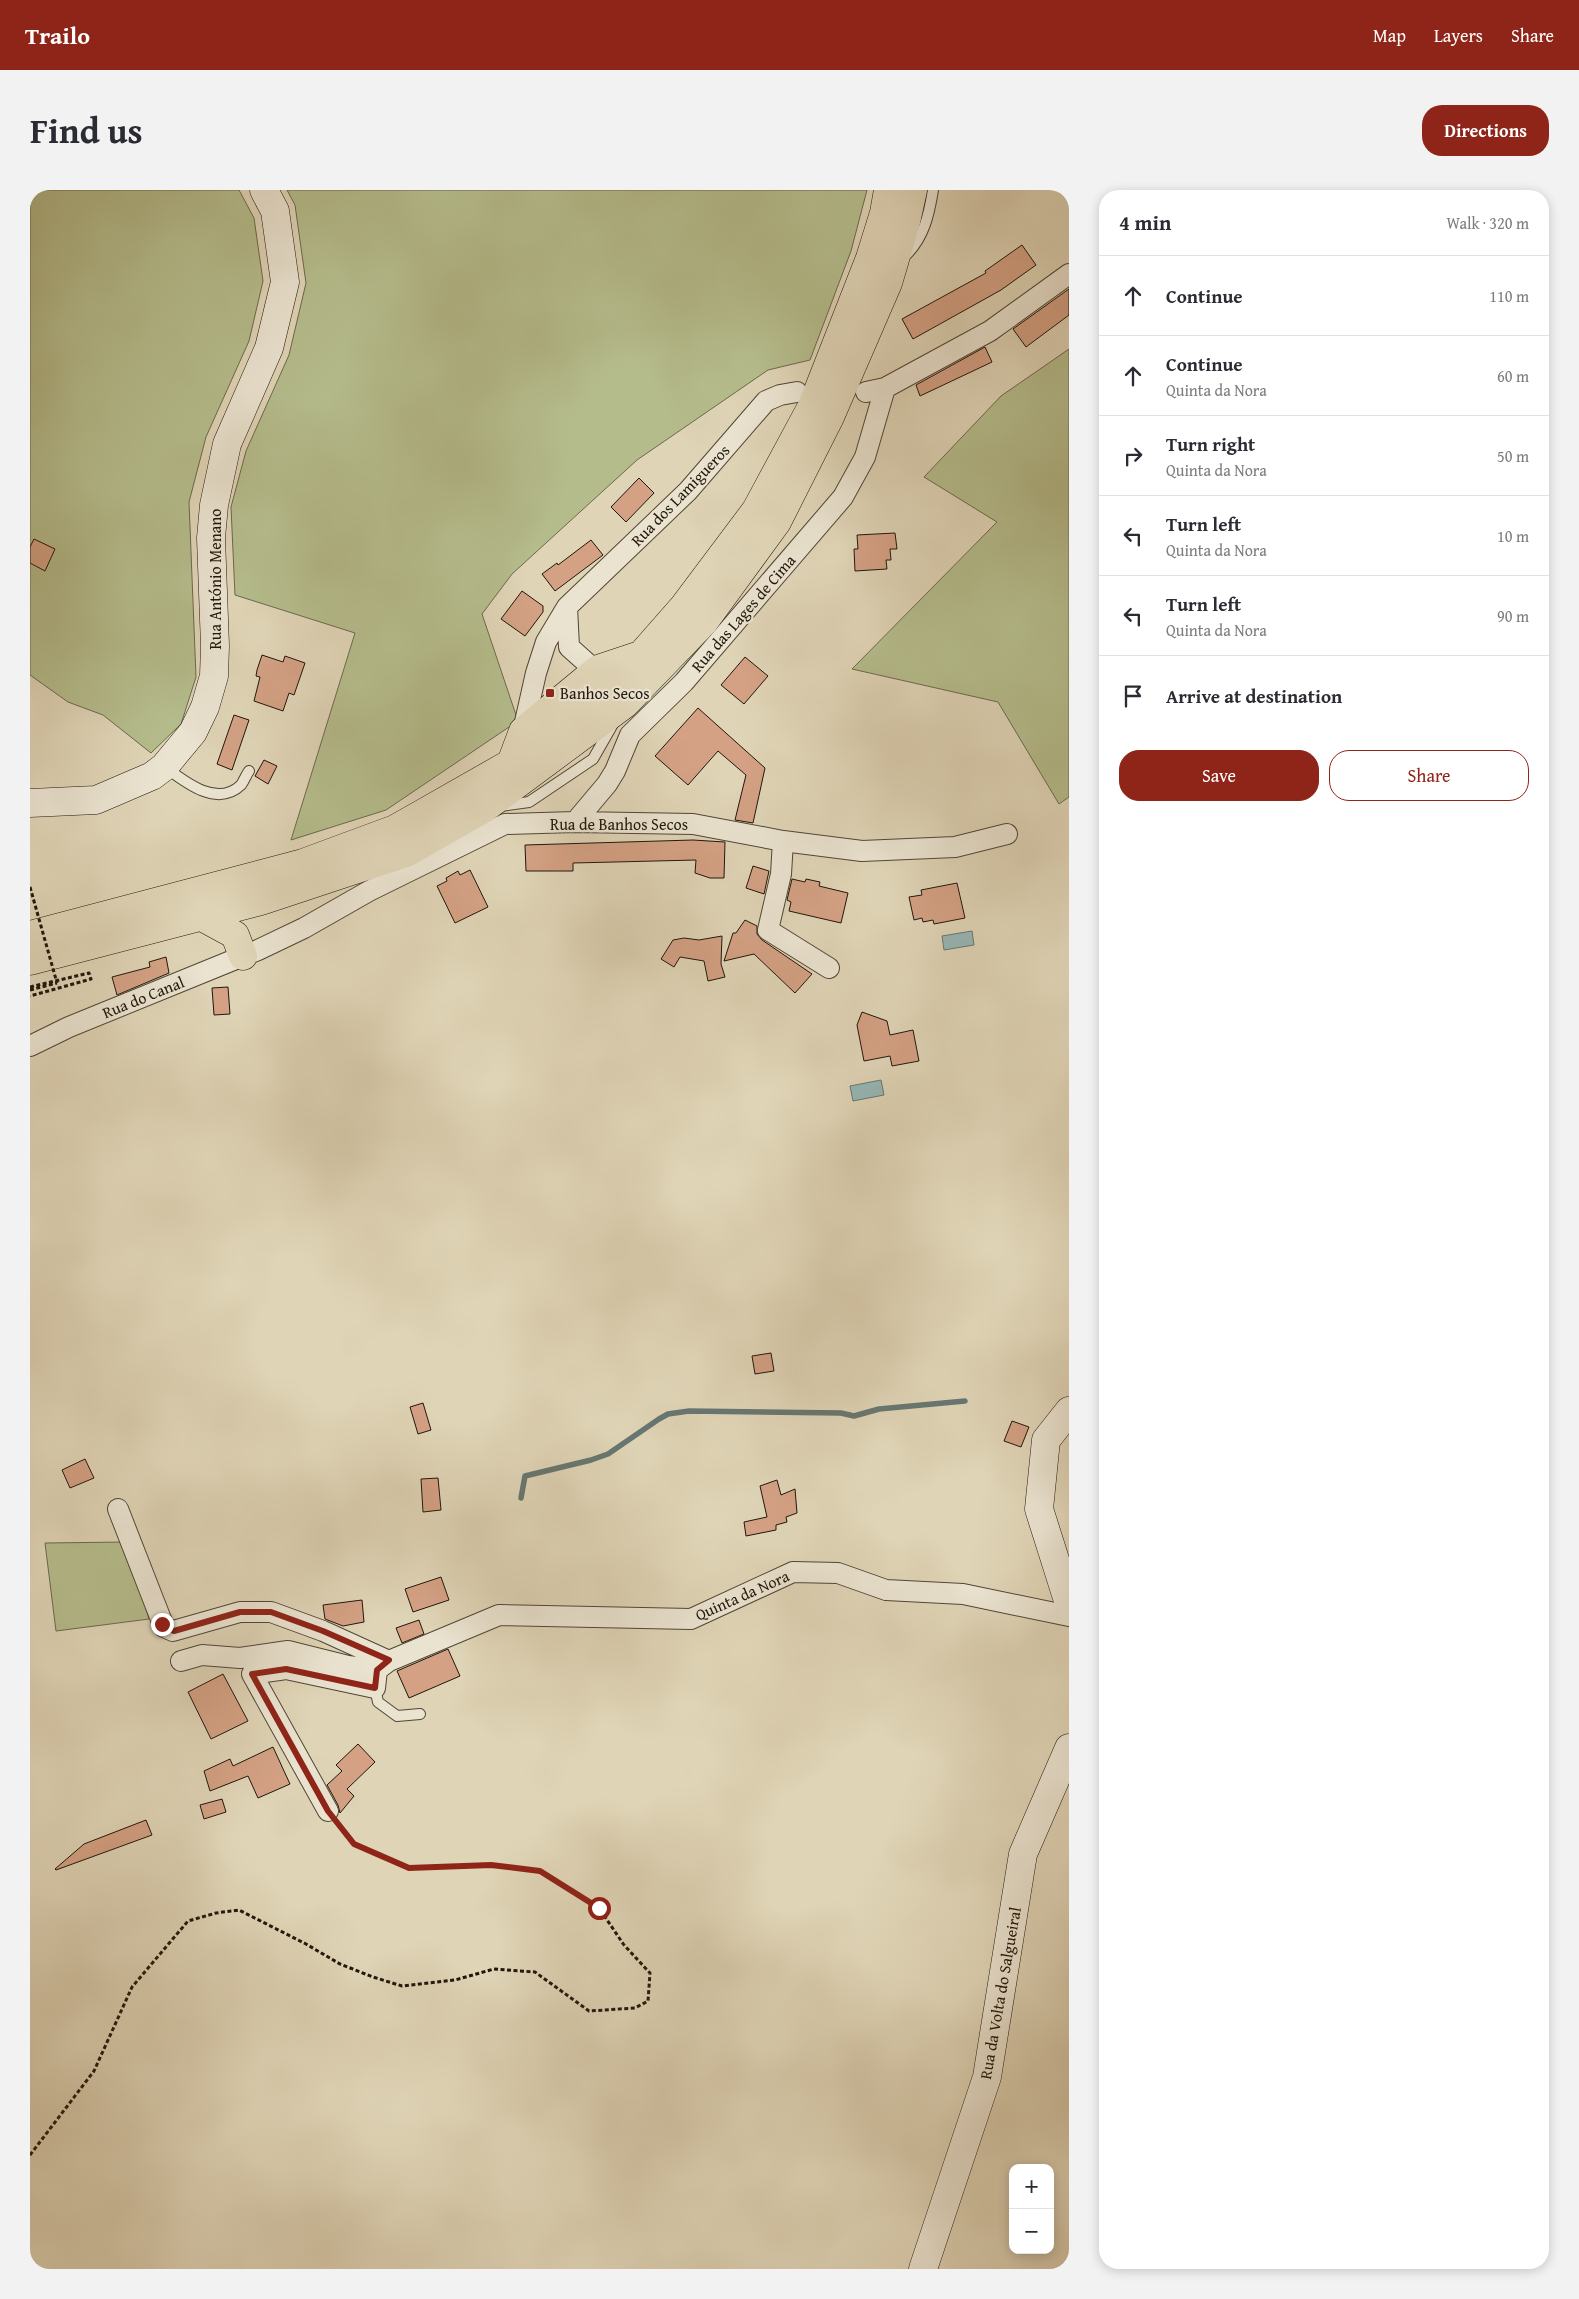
<!DOCTYPE html>
<meta charset="utf-8">
<style>
:root{--surface:#fff;--page:#f2f2f3;--text:#2b2b33;--muted:#7c7c81;--line:#e1e1e2;--accent:#8f2418}
body{margin:0;font-family:"Gentium Book Plus",serif;background:var(--page);color:var(--text)}
.controls{position:absolute;right:15px;bottom:15px;display:grid;overflow:hidden;border-radius:10px;box-shadow:0 2px 12px #0003}
.controls button{width:45px;height:45px;display:grid;place-items:center;padding:0;border:0;border-bottom:1px solid var(--line);background:var(--surface);color:var(--text);font:25px sans-serif}
.stop{position:absolute;width:15px;height:15px;margin:-11px;border:4px solid #8f2418;border-radius:50%;background:#fff}
.stop.end{background:#8f2418;border-color:#fff;box-shadow:0 1px 5px #0008}
.list{margin:0;padding:0;list-style:none}
h2{display:flex;justify-content:space-between;align-items:center;height:65px;margin:0;padding:0 20px;font-size:21px}
h2 small{font-size:16px;font-weight:400;color:var(--muted)}
.list li{display:grid;grid-template-columns:32px 1fr auto;gap:15px;align-items:center;box-sizing:border-box;height:80px;padding:0 20px;border-top:1px solid var(--line)}
.list b{display:block;font-size:19px;white-space:nowrap}
.list p{margin:0;font-size:16px;white-space:nowrap;color:var(--muted)}
.list em{font-size:16px;font-style:normal;color:var(--muted)}
.actions{display:flex;gap:10px;padding:15px 20px}
.actions a{flex:1;padding:11px 0;border:1px solid var(--accent);border-radius:20px;text-align:center;font-size:18px;color:var(--accent)}
.actions .main{background:var(--accent);color:#fff}
.icon{flex:none;width:28px;height:28px;fill:none;stroke:currentColor;stroke-width:2;stroke-linecap:round;stroke-linejoin:round}
.map{position:relative;flex:none;width:1039px;height:2079px;overflow:hidden;border-radius:20px}
header{display:flex;align-items:center;gap:30px;box-sizing:border-box;height:70px;padding:0 25px;background:var(--accent);color:#fff}
header strong{font-size:24px}
nav{display:flex;gap:28px;margin-inline-start:auto;font-size:18px}
.intro{display:flex;align-items:center;justify-content:space-between;box-sizing:border-box;height:120px;padding:0 30px}
h1{margin:0;font-size:35px}
.button{padding:12px 22px;border-radius:20px;background:var(--accent);color:#fff;font-size:18px;font-weight:700}
main{display:flex;gap:30px;padding:0 30px}
aside{flex:1;background:var(--surface);border-radius:20px;box-shadow:0 2px 12px #0003}
.map>svg:first-child{display:block}
.green{fill:#b5bc8c;stroke:#6a694c}
.water{fill:#96b7b7;stroke:#677772}
.lines{fill:none;stroke-linecap:round;stroke-linejoin:round}
.stream{stroke:#677772;stroke-width:5.5}
.building{fill:#d4a184;stroke:#20160b}
.lane-casing{stroke:#504636;stroke-width:12}
.street-casing{stroke:#504636;stroke-width:22}
.secondary-casing{stroke:#20160b;stroke-width:29}
.highway-casing{stroke:#20160b;stroke-width:29}
.path{stroke:#20160b;stroke-width:3;stroke-dasharray:4 2.5;stroke-linecap:butt}
.lane{stroke:#eae3d0;stroke-width:10}
.street{stroke:#eae3d0;stroke-width:20}
.secondary{stroke:#eae3d0;stroke-width:28}
.highway{stroke:#dfd4b6;stroke-width:28}
.path-bridge{stroke:#20160b;stroke-width:3;stroke-dasharray:4 2.5;stroke-linecap:butt}
.route{stroke:#8f2418;stroke-width:6}
.poi-dot{fill:#8f2418;stroke:#eae3d0;stroke-width:2}
.labels{text-anchor:middle;stroke-width:4.5;stroke-linejoin:round;paint-order:stroke}
.street-label{font-size:16px;fill:#20160b;stroke:#eae3d0}
.poi-label{font-size:16px;fill:#20160b;stroke:#eae3d0;text-anchor:start}
</style>
<header>
<strong>Trailo</strong>
<nav><a>Map</a><a>Layers</a><a>Share</a></nav>
</header>
<div class="intro"><h1>Find us</h1><a class="button">Directions</a></div>
<main>
<div class="map">
<svg width="1039" height="2079" viewBox="0 0 1039 2079">
<rect width="100%" height="100%" fill="#dfd4b6"/>
<filter id="stains"><feTurbulence type="fractalNoise" baseFrequency=".004" numOctaves="4"/><feColorMatrix values="0 0 0 0 .2 0 0 0 0 .09 0 0 0 0 .02 0 0 0 .5 -.17"/></filter>
<radialGradient id="worn" r=".72"><stop offset=".6" stop-color="#630" stop-opacity="0"/><stop offset="1" stop-color="#630" stop-opacity=".3"/></radialGradient>
<!-- green -->
<path class="green" d="M0,0H209L224,28L233,91L219,151L176,247L159,312L166,487L151,534L121,563L73,525L38,512L0,485Z
M257,0H837L821,61L780,170L738,180L607,270L482,384L452,424L488,531L356,620L261,650L325,443L205,405L201,317L216,261L259,165L276,93L265,15Z
M1039,159V607L1029,614L968,512L822,479L967,332L894,287L971,206Z
M95,1352L119,1429L26,1441L15,1353Z"/>
<!-- water -->
<path class="water" d="M942,741L944,755L914,760L912,746Z
M851,890L854,905L823,911L820,896Z"/>
<g class="lines">
<!-- stream -->
<path class="stream" d="M491,1308L495,1286L561,1270L578,1264L629,1229L638,1224L659,1221L811,1223L824,1226L849,1219L935,1211"/>
</g>
<!-- building -->
<path class="building" d="M992,55L1006,75L971,100L883,149L872,129L956,83L955,81Z
M1039,99V125L996,157L983,139Z
M955,157L962,172L890,206L886,195Z
M609,288L624,303L596,332L581,317Z
M865,343L867,359H860L861,370H856L857,379L825,381L824,359H828L827,345Z
M4,349L25,359L15,381L0,373V357Z
M561,350L573,365L525,401L512,384L527,373L528,375Z
M492,401L513,416V422L495,446L471,429Z
M232,465L253,472L255,466L275,473L264,505L259,503L253,521L224,511L230,487L226,486L227,480Z
M715,467L738,486L714,514L691,495Z
M668,518L735,578L723,633L705,630L716,585L688,561L658,595L625,566Z
M204,525L219,530L202,580L187,574Z
M234,570L247,576L238,594L225,586Z
M663,650L695,652L694,688H680L665,683L666,670L543,673V681H496L495,655Z
M723,676L739,681L734,704L716,698Z
M440,680L458,717L425,733L407,696L417,691L416,688L428,681L430,685Z
M762,689L775,692L776,689L790,692L789,696L818,703L811,733L759,721L761,712L757,710Z
M927,693L935,728L904,734L903,730L893,732L892,728L884,730L879,707L892,705L891,700Z
M715,730L727,736V744L732,750L782,784L765,803L724,764L694,771L703,743H706Z
M692,746L691,774L695,787L678,791L674,771L650,767L644,777L631,769L643,750L654,748L669,750Z
M136,767L139,783L87,805L82,787L120,777L119,772Z
M198,797L200,824L184,825L182,798Z
M832,822L857,831L860,845L883,840L889,871L862,876L860,866L834,871L827,835Z
M741,1163L744,1181L725,1184L722,1166Z
M393,1213L401,1240L388,1244L380,1217Z
M982,1231L999,1237L991,1257L974,1251Z
M55,1269L64,1288L40,1298L32,1280Z
M408,1288L411,1320L393,1322L391,1289Z
M747,1290L751,1305L765,1299L767,1323L756,1327L757,1332L746,1335V1340L716,1346L714,1332L737,1327L730,1296Z
M411,1387L419,1410L383,1422L375,1399Z
M332,1410L334,1432L313,1436L295,1429L293,1415Z
M389,1430L394,1444L372,1453L366,1438Z
M418,1459L430,1486L379,1508L367,1481Z
M193,1484L218,1531L181,1549L158,1502Z
M328,1554L345,1572L317,1599L324,1606L310,1623L308,1615L297,1595L312,1581L306,1575Z
M243,1557L260,1594L228,1608L218,1586L180,1601L174,1581L200,1569L203,1576Z
M192,1609L196,1622L174,1629L170,1615Z
M116,1630L122,1645L26,1680L25,1679L54,1654Z"/>
<g class="lines">
<!-- lane casing -->
<g class="lane-casing">
<path id="lane" d="M875,66C894,48 899,25 903,0
M135,577C155,592 187,618 211,595C214,591 216,585 219,581
M471,616L499,612L563,569L583,534
M345,1498L348,1512L367,1526L390,1524"/>
</g>
<!-- street casing -->
<g class="street-casing">
<path id="street" d="M836,202L855,198L960,141L1039,84
M537,417L539,457L558,474L568,479
M493,541L506,483L516,452L537,417L658,301L736,211L750,205L767,202
M545,632L577,594L585,581L600,545L654,492L813,307L835,267L855,198
M753,651L751,684L738,740L799,778
M0,856L39,837L228,760L274,738L339,701L475,634L545,632L663,634L753,651L832,661L925,657L977,644
M88,1319L134,1437L143,1441L210,1422H241L293,1441L359,1471
M151,1471L172,1465L210,1468L258,1461L318,1476L347,1480
M298,1621L222,1484L256,1479L345,1498L347,1480L359,1471L469,1425L661,1429L763,1382L808,1383L856,1400L933,1404L1039,1426"/>
</g>
<!-- secondary casing -->
<g class="secondary-casing">
<path id="secondary" d="M0,613L66,610L122,586L134,577L163,542L175,517L184,486L185,456L181,348L184,315L197,254L239,158L255,92L245,21L234,0
M1039,1221L1016,1250L1009,1319L1039,1414
M893,2079L957,1887L993,1664L1039,1558"/>
</g>
<!-- highway casing -->
<g class="highway-casing">
<path id="highway" d="M481,573L493,541L568,479L610,465
M172,727L205,745L213,766
M0,745L273,673L365,639L481,573L581,499L654,416L726,320L782,216L840,68L854,23L858,0
M0,771L231,711L376,663L455,618L595,514L674,432L747,332L800,227L858,93L876,32L883,0"/>
</g>
<!-- path -->
<path class="path" d="M0,797L59,783L61,789L0,806
M0,800L27,793
M0,1965L64,1881L102,1797L158,1731L186,1723L209,1720L276,1754L310,1774L343,1787L372,1796L425,1790L464,1779L505,1782L559,1821L605,1818L618,1811L620,1783L594,1755L569,1718L510,1681L461,1675L379,1678L324,1654L309,1636"/>
<!-- lane -->
<use href="#lane" class="lane"/>
<!-- street -->
<use href="#street" class="street"/>
<!-- secondary -->
<use href="#secondary" class="secondary"/>
<!-- highway -->
<use href="#highway" class="highway"/>
<!-- path-bridge -->
<path class="path-bridge" d="M0,697L27,793"/>
</g>
<g class="lines">
<!-- route -->
<path class="route" d="M132,1434L134,1437L144,1441L210,1422H241L293,1441L359,1470L347,1480L345,1498L256,1479L222,1484L298,1621L324,1654L379,1678L461,1675L510,1681L569,1718"/>
</g>
<!-- markers -->
<rect class="poi-dot" x="515" y="498" width="10" height="10" rx="2.5"/>
<g class="labels">
<!-- street labels -->
<g class="street-label">
<text transform="translate(650 305) rotate(-46)" y="6">Rua dos Lamigueros</text>
<text transform="translate(185 389) rotate(-90)" y="6">Rua António Menano</text>
<text transform="translate(713 423) rotate(-49)" y="6">Rua das Lages de Cima</text>
<text x="589" y="640">Rua de Banhos Secos</text>
<text transform="translate(113 807) rotate(-22)" y="6">Rua do Canal</text>
<text transform="translate(712 1405) rotate(-24)" y="6">Quinta da Nora</text>
<text transform="translate(970 1803) rotate(-80)" y="6">Rua da Volta do Salgueiral</text>
</g>
<!-- poi labels -->
<g class="poi-label">
<text x="530" y="509">Banhos Secos</text>
</g>
</g>
<rect width="100%" height="100%" filter="url(#stains)"/>
<rect width="100%" height="100%" fill="url(#worn)"/>
</svg>
<div class="controls">
<button>+</button>
<button>−</button>
</div>
<div class="stop" style="left:569px;top:1718px"></div>
<div class="stop end" style="left:132px;top:1434px"></div>
</div>
<aside>
<h2>4 min<small>Walk · 320 m</small></h2>
<ul class="list">
<li><svg class="icon" aria-label="ahead" viewBox="0 0 24 24"><path d="M12 20V5M6 11l6-6 6 6"/></svg><div><b>Continue</b></div><em>110 m</em></li>
<li><svg class="icon" aria-label="ahead" viewBox="0 0 24 24"><path d="M12 20V5M6 11l6-6 6 6"/></svg><div><b>Continue</b><p>Quinta da Nora</p></div><em>60 m</em></li>
<li><svg class="icon" aria-label="right" viewBox="0 0 24 24"><path d="M7 20v-9h11M14 6l5 5-5 5"/></svg><div><b>Turn right</b><p>Quinta da Nora</p></div><em>50 m</em></li>
<li><svg class="icon" aria-label="left" viewBox="0 0 24 24"><path d="M17 20v-9H6M10 6l-5 5 5 5"/></svg><div><b>Turn left</b><p>Quinta da Nora</p></div><em>10 m</em></li>
<li><svg class="icon" aria-label="left" viewBox="0 0 24 24"><path d="M17 20v-9H6M10 6l-5 5 5 5"/></svg><div><b>Turn left</b><p>Quinta da Nora</p></div><em>90 m</em></li>
<li><svg class="icon" aria-label="arrive" viewBox="0 0 24 24"><path d="M6 21V4h12l-3 4 3 4H6"/></svg><div><b>Arrive at destination</b></div></li>
</ul>
<div class="actions"><a class="main">Save</a><a>Share</a></div>
</aside>
</main>
